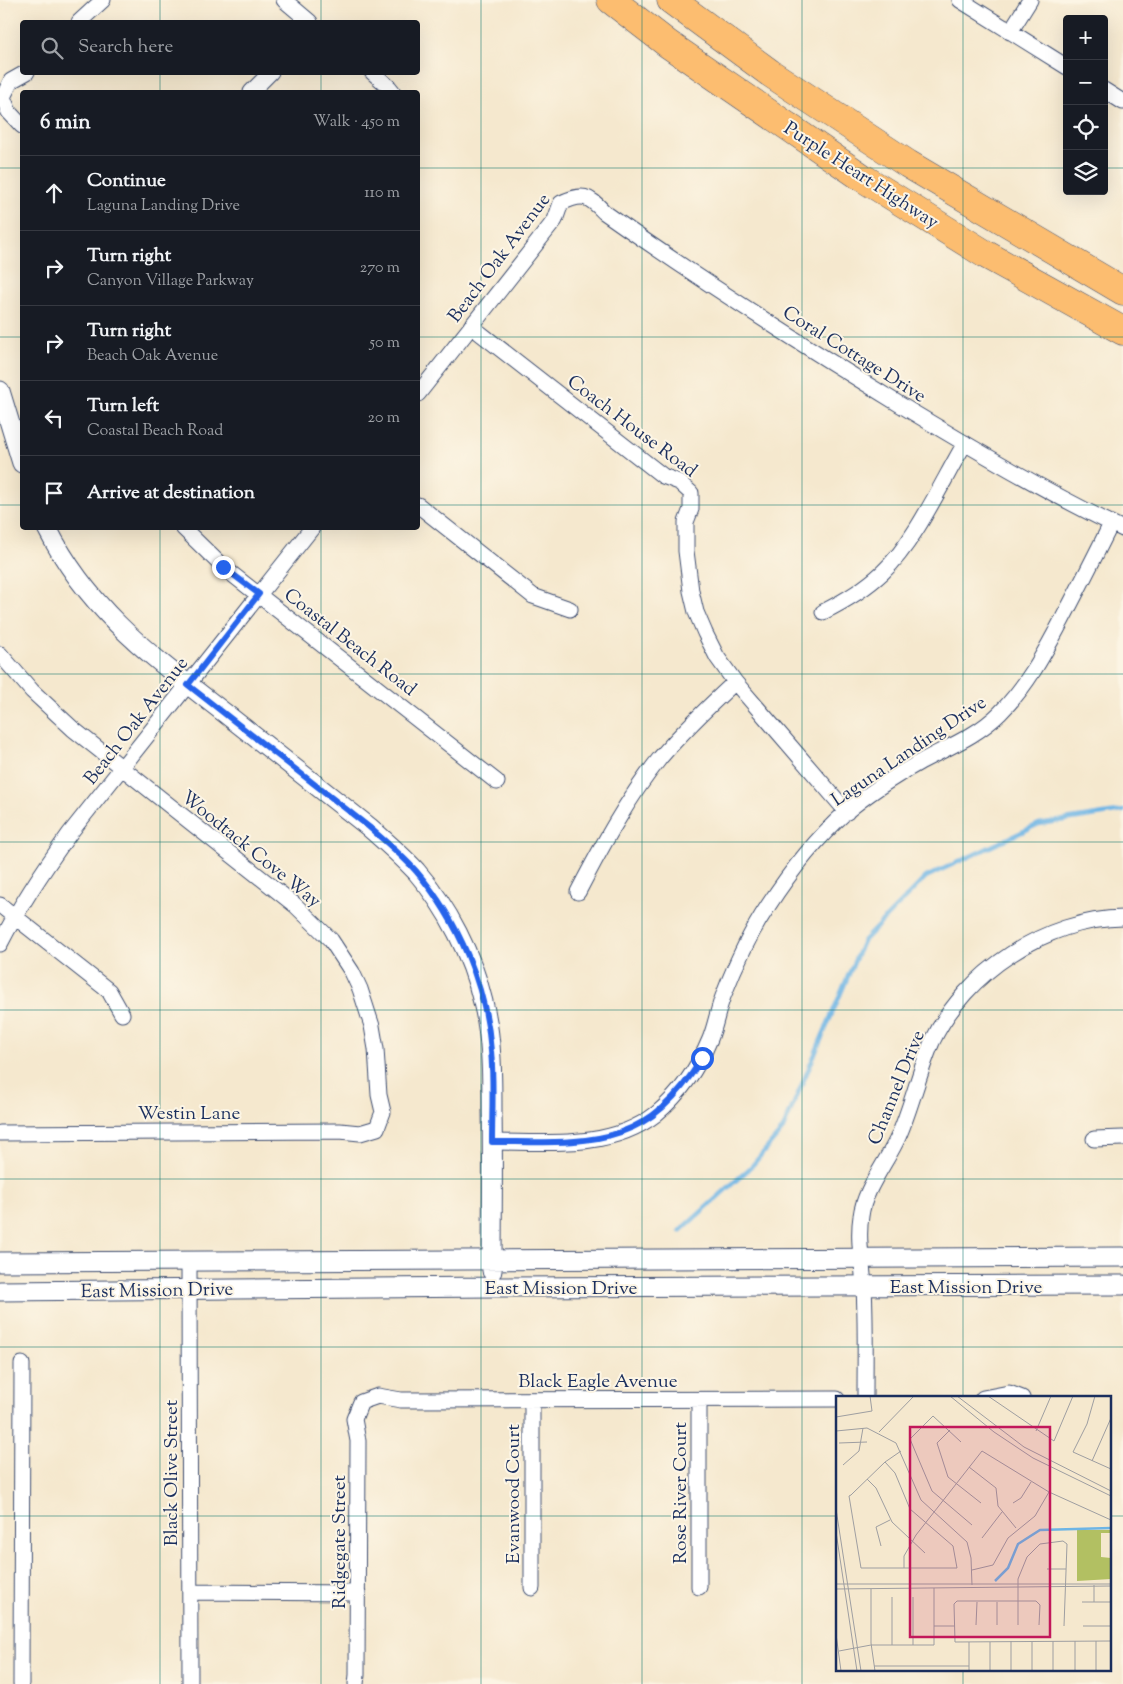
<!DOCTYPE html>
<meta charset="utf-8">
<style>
:root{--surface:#171b24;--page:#242831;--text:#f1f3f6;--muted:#9ea1a6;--line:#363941}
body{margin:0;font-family:"Sorts Mill Goudy",serif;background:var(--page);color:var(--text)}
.controls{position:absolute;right:15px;top:15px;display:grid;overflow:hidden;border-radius:5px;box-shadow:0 5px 20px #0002}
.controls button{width:45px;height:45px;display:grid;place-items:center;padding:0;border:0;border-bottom:1px solid var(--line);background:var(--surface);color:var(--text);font:25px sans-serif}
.stop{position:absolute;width:15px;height:15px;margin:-11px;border:4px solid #2563eb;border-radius:50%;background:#fff}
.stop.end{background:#2563eb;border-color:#fff;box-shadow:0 1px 5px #0008}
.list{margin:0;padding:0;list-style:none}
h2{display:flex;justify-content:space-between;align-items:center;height:65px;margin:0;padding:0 20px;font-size:21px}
h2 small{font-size:16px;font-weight:400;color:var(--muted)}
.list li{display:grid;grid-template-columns:32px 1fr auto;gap:15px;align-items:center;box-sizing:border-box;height:75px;padding:0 20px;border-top:1px solid var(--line)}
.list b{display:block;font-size:19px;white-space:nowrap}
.list p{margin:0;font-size:16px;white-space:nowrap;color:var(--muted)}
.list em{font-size:16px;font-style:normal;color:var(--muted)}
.icon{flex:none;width:28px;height:28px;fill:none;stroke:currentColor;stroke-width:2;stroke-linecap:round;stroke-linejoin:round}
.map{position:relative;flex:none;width:1123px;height:1684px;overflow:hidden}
.search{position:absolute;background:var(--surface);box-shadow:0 5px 20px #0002;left:20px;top:20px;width:400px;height:55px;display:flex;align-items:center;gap:12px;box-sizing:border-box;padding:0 18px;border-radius:5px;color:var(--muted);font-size:19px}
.panel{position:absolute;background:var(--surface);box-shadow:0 5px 20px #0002;left:20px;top:90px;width:400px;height:440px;border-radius:5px}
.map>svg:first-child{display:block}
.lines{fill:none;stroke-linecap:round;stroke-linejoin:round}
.stream{stroke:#6eb5e5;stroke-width:4.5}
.minor-casing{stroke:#3c4b6f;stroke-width:17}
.tertiary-casing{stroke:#3c4b6f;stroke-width:21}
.motorway-casing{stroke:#3c4b6f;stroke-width:29}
.minor{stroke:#fff;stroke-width:15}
.tertiary{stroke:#fff;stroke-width:19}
.motorway{stroke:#fcbd6f;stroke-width:28}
.route{stroke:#2563eb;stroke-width:6}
.grid{fill:none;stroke:#0f766e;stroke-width:1;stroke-opacity:0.55}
.labels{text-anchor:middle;stroke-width:4;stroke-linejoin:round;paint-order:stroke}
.street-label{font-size:19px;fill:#1b2f5e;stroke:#fcf5e5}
.inset-river{fill:none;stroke:#6eb5e5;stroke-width:2.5}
.inset-road{fill:none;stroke:#9e9ea1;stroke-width:1}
.view{fill:#c2185b;fill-opacity:0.15;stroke:#c2185b;stroke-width:2.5}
.inset-edge{fill:none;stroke:#1b2f5e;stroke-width:2.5}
</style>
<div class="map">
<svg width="1123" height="1684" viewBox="0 0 1123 1684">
<rect width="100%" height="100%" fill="#fcf5e5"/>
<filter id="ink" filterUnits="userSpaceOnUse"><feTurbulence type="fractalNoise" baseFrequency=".02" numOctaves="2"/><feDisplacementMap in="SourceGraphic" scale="10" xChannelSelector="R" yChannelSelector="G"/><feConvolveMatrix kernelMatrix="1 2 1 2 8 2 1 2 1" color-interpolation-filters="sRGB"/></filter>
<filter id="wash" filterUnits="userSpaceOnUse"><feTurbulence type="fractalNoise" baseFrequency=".0096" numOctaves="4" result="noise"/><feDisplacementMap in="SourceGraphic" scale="20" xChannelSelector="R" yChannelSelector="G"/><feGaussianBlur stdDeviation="1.12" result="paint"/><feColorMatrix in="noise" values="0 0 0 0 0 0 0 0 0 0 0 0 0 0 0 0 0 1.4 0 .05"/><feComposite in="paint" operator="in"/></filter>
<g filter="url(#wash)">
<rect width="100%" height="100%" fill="#f5e8ce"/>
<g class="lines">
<!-- stream -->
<path class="stream" d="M680,1231L751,1167L783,1129L863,941L926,877L1039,824L1123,811"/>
</g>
</g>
<g filter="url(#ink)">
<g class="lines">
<!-- minor casing -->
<g class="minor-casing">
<path id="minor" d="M284,0L310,22
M960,0L1067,67
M79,22L103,0
M1010,32L1030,0
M372,72L389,87L393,92
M1104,90L1123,102
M251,92L271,72
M22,126L9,112L3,97L11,81L27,72
M471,326L663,476L679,482L691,493V509L686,522V551L691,591L696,612L705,633L717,657L735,682L847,812
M418,394L555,220L561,203C583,193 588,195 604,212C700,280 799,343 899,404C972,448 1046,492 1123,529
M418,505L533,596L570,609
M183,528L223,567L497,782
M823,612C845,601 865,589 883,572C915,542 942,482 965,443
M0,654L32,691L73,729L295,905L331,940L352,972L360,989L372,1026L376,1049L379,1095L383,1112L377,1128L360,1133L340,1131L0,1133
M578,892C602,846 627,799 660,758C683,731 709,706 735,682
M0,905L109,991L122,1014
M0,944C20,905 44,869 70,833L312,528
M1094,1139L1123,1138
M492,1142C547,1142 610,1150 656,1114C680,1094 698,1068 710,1039C716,1024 718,1008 724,994C736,963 750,933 768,906C790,872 816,839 846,812C866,795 897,775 920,762C948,747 977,736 1000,713C1027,686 1044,654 1062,620C1079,588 1095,556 1111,524
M189,1261L190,1684
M865,1398C865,1361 866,1324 864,1288C863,1264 857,1241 861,1216C864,1189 888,1161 899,1135C912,1105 919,1072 932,1042C965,972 1046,919 1123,918
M983,1398L1009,1393L1022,1398
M699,1400V1587
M532,1588V1400
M190,1592L358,1593
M21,1684L22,1364
M356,1684L357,1675L358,1441L354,1419L361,1402L378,1396L401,1400L837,1399"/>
</g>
<!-- tertiary casing -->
<g class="tertiary-casing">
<path id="tertiary" d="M0,391L22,463
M47,528C90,613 153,657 226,714C274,752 321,789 369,827C385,841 401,855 416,871C448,908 472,955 483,1002C492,1038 492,1074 492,1111C493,1164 492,1218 492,1271
M0,1262L1123,1257
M0,1291L493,1287L1123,1285"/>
</g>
<!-- motorway casing -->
<g class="motorway-casing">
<path id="motorway" d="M611,0L668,44L863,178L985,254L1123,331
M671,0L770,73L908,164L1123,291"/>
</g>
<!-- minor -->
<use href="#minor" class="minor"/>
<!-- tertiary -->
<use href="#tertiary" class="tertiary"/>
<!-- motorway -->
<use href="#motorway" class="motorway"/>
</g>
</g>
<g class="lines" filter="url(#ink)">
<!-- route -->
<path class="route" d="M223,567L259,594L188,685L369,827C385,841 402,855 416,871C459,921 486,986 491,1051C494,1081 492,1112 492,1142C588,1142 646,1151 702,1058"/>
</g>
<!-- grid -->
<path class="grid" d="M160,0V22M321,0V22M481,0V1684M642,0V1684M802,0V1684M963,0V1398M160,72V92M321,72V92M0,168H22M418,168H1067M1104,168H1123M0,337H22M418,337H1123M0,505H22M418,505H1123M160,528V1684M321,528V1684M0,674H1123M0,842H1123M0,1010H1123M0,1179H1123M0,1347H1123M0,1516H837M1109,1516H1123M963,1670V1684"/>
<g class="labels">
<!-- street labels -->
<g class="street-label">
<text transform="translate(862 174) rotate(33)" y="7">Purple Heart Highway</text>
<text transform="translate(498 257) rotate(-53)" y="7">Beach Oak Avenue</text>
<text transform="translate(855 353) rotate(32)" y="7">Coral Cottage Drive</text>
<text transform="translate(633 425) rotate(37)" y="7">Coach House Road</text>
<text transform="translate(351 641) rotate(38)" y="7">Coastal Beach Road</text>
<text transform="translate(135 720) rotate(-52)" y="7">Beach Oak Avenue</text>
<text transform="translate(908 750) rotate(-34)" y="7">Laguna Landing Drive</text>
<text transform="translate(252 848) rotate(39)" y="7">Woodtack Cove Way</text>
<text transform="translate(895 1087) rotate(-68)" y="7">Channel Drive</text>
<text x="189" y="1119">Westin Lane</text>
<text x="966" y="1293">East Mission Drive</text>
<text x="561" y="1294">East Mission Drive</text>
<text transform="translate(157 1289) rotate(-1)" y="7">East Mission Drive</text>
<text x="598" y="1387">Black Eagle Avenue</text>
<text transform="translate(170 1473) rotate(-90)" y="7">Black Olive Street</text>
<text transform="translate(679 1493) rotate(-90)" y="7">Rose River Court</text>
<text transform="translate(512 1494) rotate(-90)" y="7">Evanwood Court</text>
<text transform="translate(338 1542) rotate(-90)" y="7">Ridgegate Street</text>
</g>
</g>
<!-- overview -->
<g transform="translate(836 1396)">
<rect width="275" height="275" fill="#f5e8ce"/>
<path d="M241,134H275V137H265V161L275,162V183L241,185Z" fill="#b2c062"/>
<path class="inset-river" d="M159,185L172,172L182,148L204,134L275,132"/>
<path class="inset-road" d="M114,0L158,36L197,62L275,100M121,0L188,51L275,95M152,0L218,45L237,0M259,0L251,28L237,56L275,73M0,21L36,15L34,0M114,34L101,47L112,81L145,107M0,35L31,32L60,47L85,104L131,146L135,162L136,189M200,35L215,0M43,36L78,0M125,46L97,20L74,43L96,95L136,129M3,47L31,46M256,65L275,22M49,66L59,77L74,113L117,150L121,172H25L13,100L15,99L17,97L49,66L52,64L65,55M7,69L23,55L27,32M133,71L160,92L162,110L180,132M31,83L40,92L56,126L89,157M177,107L185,102L195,86M0,113L25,275M0,136L21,275M146,142L166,116M45,150L40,131L54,124M68,172V160L80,139L146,55L213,96L275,124M211,173H230M136,174L157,169L172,142L199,120L213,96M0,188H275M258,189V206M0,193L275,190M35,193V247L39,275M56,201V249M161,206V229M246,206H275M140,229L141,206M182,229V183L191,161L204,148L227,145L231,148L228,230M203,229L204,209L200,205H121L118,208L119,246L275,245M98,230H119M247,230H275M0,238L5,275M175,245V275M217,245V275M133,246V275M77,249V201M3,255L35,249H98V192M38,270H133M154,275V246M196,275V245M239,275V245M260,275V245"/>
<path class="view" d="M74,31H214V241H74Z"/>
<rect width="275" height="275" class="inset-edge"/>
</g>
</svg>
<div class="controls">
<button>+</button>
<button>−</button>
<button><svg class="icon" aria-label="locate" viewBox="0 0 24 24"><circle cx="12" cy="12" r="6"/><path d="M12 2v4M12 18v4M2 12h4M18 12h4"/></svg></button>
<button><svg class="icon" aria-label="layers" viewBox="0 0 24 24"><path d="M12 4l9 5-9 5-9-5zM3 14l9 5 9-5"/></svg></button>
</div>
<div class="stop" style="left:702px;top:1058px"></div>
<div class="stop end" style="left:223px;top:567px"></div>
<div class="search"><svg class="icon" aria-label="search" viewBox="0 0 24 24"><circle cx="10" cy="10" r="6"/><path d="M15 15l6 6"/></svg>Search here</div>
<section class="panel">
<h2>6 min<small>Walk · 450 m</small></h2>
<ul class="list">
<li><svg class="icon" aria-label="ahead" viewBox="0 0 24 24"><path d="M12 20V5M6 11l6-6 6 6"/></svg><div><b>Continue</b><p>Laguna Landing Drive</p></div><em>110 m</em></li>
<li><svg class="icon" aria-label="right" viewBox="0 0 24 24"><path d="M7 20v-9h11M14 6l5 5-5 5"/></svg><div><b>Turn right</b><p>Canyon Village Parkway</p></div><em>270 m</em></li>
<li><svg class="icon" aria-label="right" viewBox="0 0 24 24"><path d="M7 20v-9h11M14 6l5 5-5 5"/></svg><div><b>Turn right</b><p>Beach Oak Avenue</p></div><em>50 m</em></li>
<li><svg class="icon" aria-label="left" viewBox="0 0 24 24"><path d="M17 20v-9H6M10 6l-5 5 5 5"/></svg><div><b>Turn left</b><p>Coastal Beach Road</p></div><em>20 m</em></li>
<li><svg class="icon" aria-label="arrive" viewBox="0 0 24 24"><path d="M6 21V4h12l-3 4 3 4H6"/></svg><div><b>Arrive at destination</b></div></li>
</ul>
</section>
</div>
